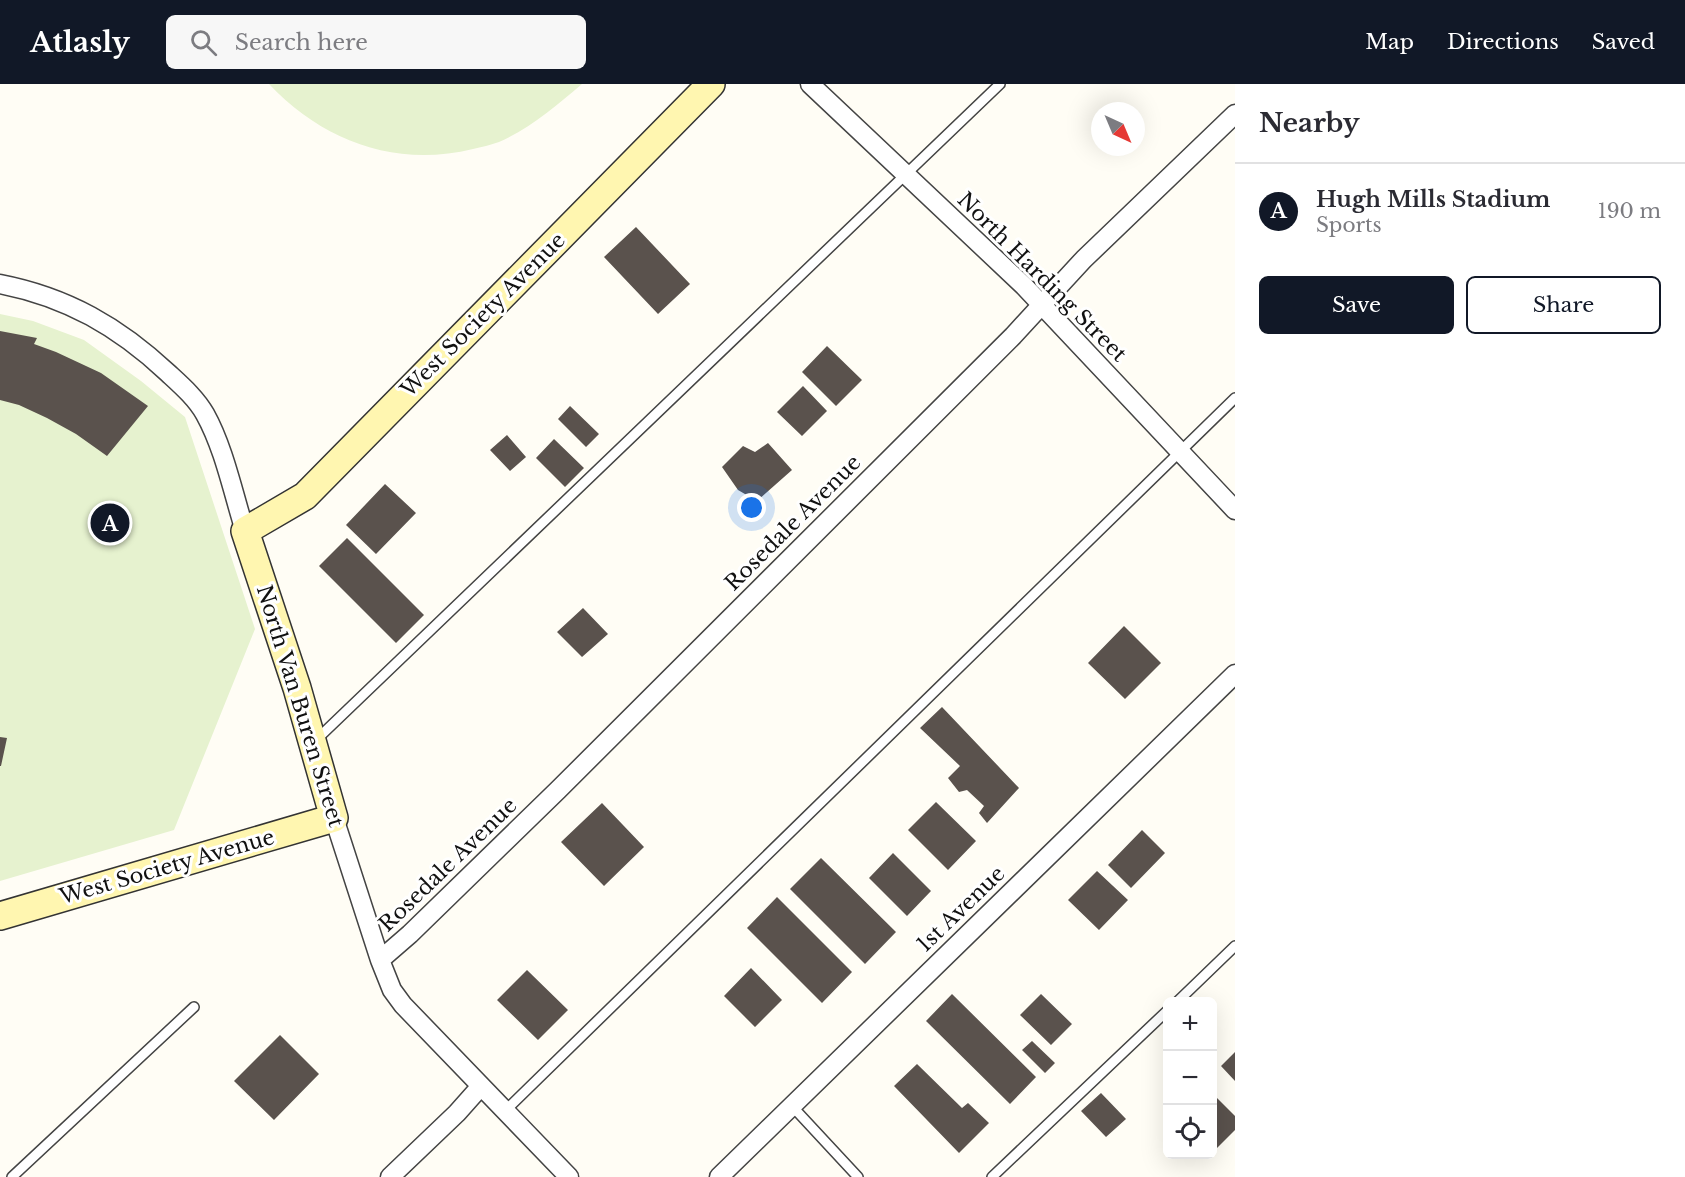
<!DOCTYPE html>
<meta charset="utf-8">
<style>
:root{--surface:#fff;--page:#f7f7f7;--text:#2b2b33;--muted:#7c7c81;--line:#e1e1e2;--accent:#111827}
body{margin:0;font-family:"Libre Baskerville",serif;background:var(--page);color:var(--text)}
.controls{position:absolute;right:18px;bottom:18px;display:grid;overflow:hidden;border-radius:9px;box-shadow:0 6px 24px #0002}
.controls button{width:54px;height:54px;display:grid;place-items:center;padding:0;border:0;border-bottom:2px solid var(--line);background:var(--surface);color:var(--text);font:30px sans-serif}
.compass{position:absolute;left:1091px;top:18px;width:54px;height:54px;border-radius:50%;background:var(--surface);box-shadow:0 6px 24px #0002;rotate:136deg}
.you{position:absolute;left:752px;top:424px;width:21px;height:21px;margin:-15px;border:4px solid #fff;border-radius:50%;background:#1a73e8;box-shadow:0 0 0 9px #1a73e833}
.badge{display:grid;place-items:center;width:39px;height:39px;border-radius:50%;background:var(--accent);color:#fff;font-size:20px;font-weight:700}
.pin{position:absolute;translate:-50% -50%;border:3px solid #fff;box-shadow:0 2px 6px #0006}
.list{margin:0;padding:0;list-style:none}
h2{display:flex;justify-content:space-between;align-items:center;height:78px;margin:0;padding:0 24px;font-size:26px}
h2 small{font-size:20px;font-weight:400;color:var(--muted)}
.list li{display:grid;grid-template-columns:39px 1fr auto;gap:18px;align-items:center;box-sizing:border-box;height:96px;padding:0 24px;border-top:2px solid var(--line)}
.list b{display:block;font-size:22px;white-space:nowrap}
.list p{margin:0;font-size:20px;white-space:nowrap;color:var(--muted)}
.list em{font-size:20px;font-style:normal;color:var(--muted)}
.actions{display:flex;gap:12px;padding:18px 24px}
.actions a{flex:1;padding:14px 0;border:2px solid var(--accent);border-radius:9px;text-align:center;font-size:21px;color:var(--accent)}
.actions .main{background:var(--accent);color:#fff}
.icon{flex:none;width:33px;height:33px;fill:none;stroke:currentColor;stroke-width:2;stroke-linecap:round;stroke-linejoin:round}
.map{position:relative;flex:none;width:1235px;height:1093px;overflow:hidden}
header{display:flex;align-items:center;gap:36px;box-sizing:border-box;height:84px;padding:0 30px;background:var(--accent);color:#fff}
header strong{font-size:28px}
nav{display:flex;gap:33px;margin-inline-start:auto;font-size:21px}
.search{width:420px;height:54px;background:var(--page);display:flex;align-items:center;gap:15px;box-sizing:border-box;padding:0 21px;border-radius:9px;color:var(--muted);font-size:22px}
main{display:flex}
aside{flex:1;background:var(--surface)}
.map>svg:first-child{display:block}
.pitch{fill:#e6f2cf}
.building{fill:#5a524d}
.lines{fill:none;stroke-linecap:round;stroke-linejoin:round}
.lane-casing{stroke:#444;stroke-width:12}
.street-casing{stroke:#444;stroke-width:21}
.secondary-casing{stroke:#333;stroke-width:30}
.lane{stroke:#fff;stroke-width:9}
.street{stroke:#fff;stroke-width:18}
.secondary{stroke:#fff6b0;stroke-width:27}
.labels{text-anchor:middle;stroke-width:6;stroke-linejoin:round;paint-order:stroke}
.street-label{font-size:21px;fill:#111;stroke:#fff}
</style>
<header>
<strong>Atlasly</strong>
<div class="search"><svg class="icon" aria-label="search" viewBox="0 0 24 24"><circle cx="10" cy="10" r="6"/><path d="M15 15l6 6"/></svg>Search here</div>
<nav><a>Map</a><a>Directions</a><a>Saved</a></nav>
</header>
<main>
<div class="map">
<svg width="1235" height="1093" viewBox="0 0 1235 1093">
<rect width="100%" height="100%" fill="#fffdf5"/>
<!-- pitch -->
<path class="pitch" d="M269,0H582C556,22 531,44 499,58C491,61 481,63 473,65C395,84 323,57 269,0Z
M0,230L33,237L84,256L141,297L185,333L255,545L174,746L0,797Z"/>
<!-- building -->
<path class="building" d="M636,143L690,200L658,230L604,173Z
M0,247L37,254L34,260L56,268L101,289L148,322L107,372L76,350L47,334L19,321L0,316Z
M827,262L862,296L836,322L802,288Z
M803,302L827,327L802,352L777,328Z
M570,322L599,350L586,363L558,335Z
M507,351L526,373L510,387L490,366Z
M554,355L584,384L565,403L536,374Z
M768,359L792,386L757,417L738,406L722,383L743,362L755,368Z
M385,400L416,429L376,470L346,441Z
M347,454L424,531L396,559L319,482Z
M583,524L608,550L582,573L557,548Z
M1124,542L1161,579L1125,615L1088,579Z
M942,623L1019,704L987,739L979,729L984,722L967,706L959,708L948,694L960,682L920,644Z
M0,653L7,654L1,682H0Z
M936,718L976,757L948,786L908,746Z
M602,719L644,763L604,802L561,758Z
M1142,746L1165,769L1131,804L1108,781Z
M893,769L931,807L907,832L869,794Z
M821,774L896,848L865,880L790,805Z
M1097,787L1128,816L1099,846L1068,816Z
M777,813L852,888L822,919L747,844Z
M751,884L782,916L755,943L724,912Z
M527,886L568,926L538,956L497,916Z
M952,910L1036,993L1010,1020L926,937Z
M1041,910L1072,940L1051,961L1020,931Z
M280,951L319,990L274,1036L234,997Z
M1032,957L1055,979L1045,989L1022,966Z
M1235,968V997L1221,982Z
M917,980L962,1024L968,1019L989,1039L959,1069L894,1002Z
M1101,1009L1126,1035L1106,1053L1081,1027Z
M1212,1009L1235,1032V1046L1216,1065L1212,1061Z"/>
<g class="lines">
<!-- lane casing -->
<g class="lane-casing">
<path id="lane" d="M315,657L1000,0
M1177,918L1235,862
M792,1022L858,1093
M505,1027L1235,314
M12,1093L194,923
M992,1093L1168,926"/>
</g>
<!-- street casing -->
<g class="street-casing">
<path id="street" d="M810,0L1024,202L1235,426
M0,200C67,213 119,243 168,289C181,301 196,314 205,330C224,364 233,409 245,447
M334,734L380,876L392,906L403,921L569,1093
M380,876L410,850L558,706L1013,252L1084,175L1235,30
M390,1093L457,1029L481,1002
M719,1093L1235,590"/>
</g>
<!-- secondary casing -->
<g class="secondary-casing">
<path id="secondary" d="M0,832L334,734L297,604L245,447L305,412L711,0"/>
</g>
<!-- lane -->
<use href="#lane" class="lane"/>
<!-- street -->
<use href="#street" class="street"/>
<!-- secondary -->
<use href="#secondary" class="secondary"/>
</g>
<g class="labels">
<!-- street labels -->
<g class="street-label">
<text transform="translate(1042 193) rotate(45)" y="7">North Harding Street</text>
<text transform="translate(483 231) rotate(-45)" y="7">West Society Avenue</text>
<text transform="translate(793 439) rotate(-45)" y="7">Rosedale Avenue</text>
<text transform="translate(300 622) rotate(73)" y="7">North Van Buren Street</text>
<text transform="translate(448 781) rotate(-44)" y="7">Rosedale Avenue</text>
<text transform="translate(167 783) rotate(-16)" y="7">West Society Avenue</text>
<text transform="translate(961 825) rotate(-44)" y="7">1st Avenue</text>
</g>
</g>
</svg>
<div class="controls">
<button>+</button>
<button>−</button>
<button><svg class="icon" aria-label="locate" viewBox="0 0 24 24"><circle cx="12" cy="12" r="6"/><path d="M12 2v4M12 18v4M2 12h4M18 12h4"/></svg></button>
</div>
<svg class="compass" viewBox="-18 -18 36 36"><path d="M0-13l5 13h-10z" fill="#e53935"/><path d="M0 13l5-13h-10z" fill="#7c7c81"/></svg>
<div class="you"></div>
<div class="pin badge" style="left:110px;top:439px">A</div>
</div>
<aside>
<h2>Nearby<small></small></h2>
<ul class="list">
<li><span class="badge">A</span><div><b>Hugh Mills Stadium</b><p>Sports</p></div><em>190 m</em></li>
</ul>
<div class="actions"><a class="main">Save</a><a>Share</a></div>
</aside>
</main>
